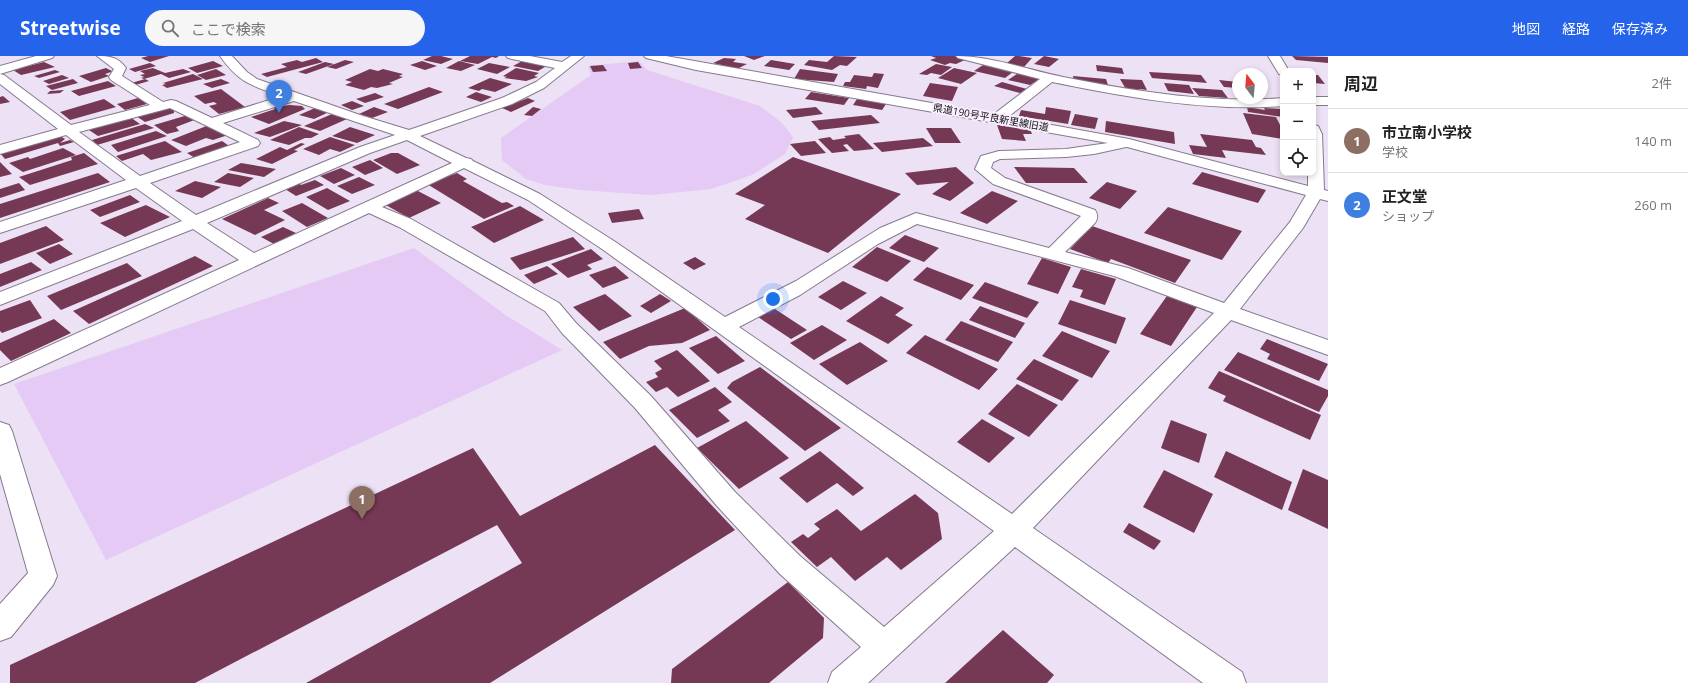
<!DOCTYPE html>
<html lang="ja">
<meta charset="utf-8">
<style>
:root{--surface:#fff;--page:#f6f6f6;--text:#202124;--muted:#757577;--line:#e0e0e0;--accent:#2563eb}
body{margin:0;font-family:"Open Sans","Noto Sans JP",sans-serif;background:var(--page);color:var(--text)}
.controls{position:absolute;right:12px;top:12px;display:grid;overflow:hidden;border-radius:8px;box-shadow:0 2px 6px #0003}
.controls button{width:36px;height:36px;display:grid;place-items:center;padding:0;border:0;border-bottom:1px solid var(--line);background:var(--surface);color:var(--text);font:20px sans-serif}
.compass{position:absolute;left:1232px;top:12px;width:36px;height:36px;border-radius:50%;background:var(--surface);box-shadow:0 2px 6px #0003;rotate:344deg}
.you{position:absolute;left:773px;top:243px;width:14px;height:14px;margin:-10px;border:3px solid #fff;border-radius:50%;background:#1a73e8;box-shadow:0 0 0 6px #1a73e833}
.badge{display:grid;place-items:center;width:26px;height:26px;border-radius:50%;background:var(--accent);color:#fff;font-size:13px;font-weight:700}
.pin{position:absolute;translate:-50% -33px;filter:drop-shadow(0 1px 2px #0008)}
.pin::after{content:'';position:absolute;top:21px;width:14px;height:12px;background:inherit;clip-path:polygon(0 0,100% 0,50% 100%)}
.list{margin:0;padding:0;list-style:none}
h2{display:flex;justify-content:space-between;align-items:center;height:52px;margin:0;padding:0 16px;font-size:17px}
h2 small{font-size:13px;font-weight:400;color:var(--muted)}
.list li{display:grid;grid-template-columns:26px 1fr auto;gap:12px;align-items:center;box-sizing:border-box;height:64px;padding:0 16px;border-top:1px solid var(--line)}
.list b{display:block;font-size:15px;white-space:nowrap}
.list p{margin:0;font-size:13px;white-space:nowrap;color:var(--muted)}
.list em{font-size:13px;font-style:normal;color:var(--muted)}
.icon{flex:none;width:22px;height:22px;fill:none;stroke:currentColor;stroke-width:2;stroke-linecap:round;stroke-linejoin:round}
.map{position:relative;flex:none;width:1328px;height:627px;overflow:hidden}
header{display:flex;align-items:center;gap:24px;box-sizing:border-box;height:56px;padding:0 20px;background:var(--accent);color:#fff}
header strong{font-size:19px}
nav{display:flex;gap:22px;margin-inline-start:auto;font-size:14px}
.search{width:280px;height:36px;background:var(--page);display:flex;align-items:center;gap:10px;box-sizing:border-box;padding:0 14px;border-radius:22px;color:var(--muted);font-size:15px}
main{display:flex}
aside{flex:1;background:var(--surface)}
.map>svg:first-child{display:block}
.green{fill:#e4caf4}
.building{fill:#763955}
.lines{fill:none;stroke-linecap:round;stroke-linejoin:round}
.minor-casing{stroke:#857a8c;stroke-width:2}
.minor{fill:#fff;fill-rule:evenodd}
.labels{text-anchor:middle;stroke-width:4;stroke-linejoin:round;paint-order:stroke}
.far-street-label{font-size:10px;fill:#110d14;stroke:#f8f0fd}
</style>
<header>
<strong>Streetwise</strong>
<div class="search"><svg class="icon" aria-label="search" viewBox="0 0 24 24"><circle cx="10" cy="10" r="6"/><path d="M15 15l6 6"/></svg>ここで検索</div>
<nav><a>地図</a><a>経路</a><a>保存済み</a></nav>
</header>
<main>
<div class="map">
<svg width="1328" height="627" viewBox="0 0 1328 627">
<rect width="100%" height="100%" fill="#ede1f5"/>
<!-- green -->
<path class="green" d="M639,5L647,14L760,50L782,67L793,81L785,98L752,119L711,133L651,139L580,134L545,129L526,123L502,104L501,82L591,19L588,10Z
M414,192L507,260L562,294L106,504L14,328Z"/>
<!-- building -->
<path class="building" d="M148,0H169L150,6L141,2Z
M432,0H441L453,3L441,8L423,4Z
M470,0H499L496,2L492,1L478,8L460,5Z
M744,0H765L754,4Z
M834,0L857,1L847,10L840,9L832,14L804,9L809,4L827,6Z
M931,0H955L967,3L956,8L950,7L945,9L930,4L936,2Z
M1015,0H1019L1032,2L1024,11L1007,7Z
M1044,0L1059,3L1049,11L1034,8Z
M1292,0L1328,1V7L1296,4Z
M316,2L323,6L267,21L261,18L287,11L281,8L297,4L302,6Z
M724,2L736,3L733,6L747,8L737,13L713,7Z
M526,3L550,8L538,15L513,10Z
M345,4L354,6L336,13L327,11Z
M771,4L795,8L789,14L764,10Z
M213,5L223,10L197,17L188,12Z
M422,5L437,10L425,14L410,9Z
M459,5L475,9L461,15L446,12Z
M44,6L55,11L21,19L13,14Z
M325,6L334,8L306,18L298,16Z
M638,6L642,12L630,13L628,7Z
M150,7L156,10L135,16L129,13Z
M489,7L510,11L497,18L477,13Z
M936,8L952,11L941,19L931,17L927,19L919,18Z
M603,9L607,15L593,16L590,10Z
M983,9L1013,16L1005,22L974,15Z
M1096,9L1122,12L1124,18L1097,15Z
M106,12L112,15L111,16L105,18L109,20L91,26L79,20Z
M153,12L165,17L183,13L191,16L169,22L161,18L144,23L141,22L144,21L140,19L145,18L140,15Z
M516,12L539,17L534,20L538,21L526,25L504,22L507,21L503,20Z
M954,12L977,17L961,28L938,22Z
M216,13L226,19L206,24L197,19Z
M370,13L378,15L383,13L403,18L399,20L403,21L389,27L393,28L377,32L371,31L364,34L345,29L352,26L345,24Z
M800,13L838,18L834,26L794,23Z
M55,14L60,16L39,22L34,20Z
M1020,16L1041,22L1030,29L1008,24Z
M1149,16L1201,19L1207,27L1152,22Z
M874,17L884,18L878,32L867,30L866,33L843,30L845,26H850L854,19L872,21Z
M193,18L203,23L167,32L162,29L166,28L163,27Z
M62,19L69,22L49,28L43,25Z
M1313,19H1318L1325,28L1313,27Z
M1073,20L1106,23L1108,29L1074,26Z
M490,22L512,28L495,36L482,33L479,35L468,32Z
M73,23L78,27L52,34L46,30Z
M145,23L149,25L132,30L128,28Z
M221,23L230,27L212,32L203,28Z
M1120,23L1142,24L1147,34L1139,33L1141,37L1127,35Z
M1219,24L1238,26V32L1224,31Z
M108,25L116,30L79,40L71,35Z
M1002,26L1027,33L1020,37L994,30Z
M930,27L958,31L952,45L923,40Z
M1164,27L1189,29L1194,38L1168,35Z
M429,31L443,36L398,53L384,48Z
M1192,32L1222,34L1228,42L1199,40Z
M221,33L245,51L219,58L209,50L217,48L214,46L205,48L194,40Z
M64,34L60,37L47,38L50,35Z
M476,36L492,41L481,46L466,41Z
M811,36L849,42L844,49L805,43Z
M375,37L384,41L365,47L356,43Z
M3,40L10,46L0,48V41Z
M138,42L147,48L125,54L117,48Z
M528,42L535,45L511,56L502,52Z
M104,43L116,51L70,64L60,56Z
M857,43L886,48L882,54L853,49Z
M352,45L364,50L352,54L341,49Z
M290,49L302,50L305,53L269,68L251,61L275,53L273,51Z
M165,51L174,54V57L145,66L136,60Z
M374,51L388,56L372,62L359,58Z
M533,51L541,53L532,60L524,59Z
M816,51L823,58L793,62L786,54Z
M1046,51L1071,55L1068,68L1019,60L1021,54L1045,58Z
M1247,51L1265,54L1264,52L1283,53V61L1248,56Z
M315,52L329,56L314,63L299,59Z
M1243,57L1276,61L1283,75V83L1252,78Z
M332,58L347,63L320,75L304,70Z
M1075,58L1098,62L1095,73L1071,69Z
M188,59L197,63L176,71L179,75L167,78L154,69Z
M871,59L880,67L819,74L811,65Z
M130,61L140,68L98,80L89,74Z
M284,65L302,69L270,81L254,77Z
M1106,65L1174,76L1175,88L1105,76Z
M145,68L154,72L97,89L92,84Z
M209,69L228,79L213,84L206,82L186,90L171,84Z
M997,69L1029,71L1032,78H1023L1026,85L1002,83Z
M299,71L319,78L311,82H305L289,89L270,84Z
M350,71L375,79L357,87L332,80Z
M926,72H951L961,87H935Z
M156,75L167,80L118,96L111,89Z
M859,78L874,93L854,95L847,88L843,89L849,95L832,97L818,83L830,81L833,84L846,82L844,80Z
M1200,78L1252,84L1256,91L1261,92L1266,99L1222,94L1226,102L1193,98L1189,89L1207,91Z
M60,80L65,83L60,87L70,84L74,86L60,90L58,87L5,103L0,97Z
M330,81L355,89L340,96L330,93L319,99L303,93Z
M923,82L933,90L882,96L873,87Z
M165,85L182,96L151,104L143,98L122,105L116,100Z
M222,85L232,92L198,104L187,97Z
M815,85L826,97L801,100L790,88Z
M301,87L305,88L294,94L298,95L272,108L256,103L280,91L287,94Z
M63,92L76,99L23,116L9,107L28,101L30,103Z
M84,97L98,108L30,129L19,121L72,104L71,101Z
M391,97H398L420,109L397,118L373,104Z
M793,101L901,138L828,197L745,163L765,149L735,138Z
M370,104L383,112L365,119L352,111Z
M0,106L12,118L0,121Z
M241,107L276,113L264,121L228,114Z
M956,111L974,127L950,145L932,138L949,126L917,129L905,117Z
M1014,111L1074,112L1088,127H1026Z
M341,112L355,119L334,128L320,120Z
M1202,116L1266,134L1258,147L1192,128Z
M98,117L110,126L0,162V148Z
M228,117L254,122L240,131L214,126Z
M457,117L467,123L463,125L502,147L507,146L514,150L484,163L427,128Z
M359,121L375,129L352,138L337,130Z
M315,124L324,129L296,140L285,133L299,127L301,129Z
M195,125L221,131L202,142L175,135Z
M1107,126L1137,135L1120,153L1089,142Z
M19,127L25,134L0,142V133Z
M327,132L350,145L328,154L306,141Z
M416,134L441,147L409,162L384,148Z
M992,135L1018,145L987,168L960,157Z
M130,139L140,146L100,161L90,154Z
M268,142L279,147L264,154L285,164L255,179L222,163Z
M302,147L328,162L307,171L282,155Z
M146,149L170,161L125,181L100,167Z
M520,150L544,164L494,187L471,171Z
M1168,151L1242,175L1222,204L1144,177Z
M639,153L644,163L612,167L608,157Z
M46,170L64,184L0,208V187Z
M1092,170L1191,204L1175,227L1111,203L1108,207L1070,193Z
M283,171L296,177L274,188L261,181Z
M905,179L939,192L924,206L889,192Z
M573,181L585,193L520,214L510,202Z
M59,188L73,198L50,208L36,197Z
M877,191L911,205L887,226L852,211Z
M591,193L603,203L587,209L592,213L568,222L551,208Z
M195,200L213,210L89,268L73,255Z
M695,201L706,208L694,214L683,207Z
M1042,202L1071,211L1058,238L1027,228Z
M31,206L42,214L0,231V218Z
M127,207L142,220L61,254L47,240Z
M547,210L558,218L534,228L524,219Z
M615,210L629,222L603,232L589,219Z
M927,211L974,229L961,244L913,224Z
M1081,213L1116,223L1105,249L1080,241L1083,234L1072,231Z
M843,225L867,237L841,254L818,241Z
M985,226L1039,246L1027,262L972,242Z
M1169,237L1199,248L1171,290L1140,278Z
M605,238L632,260L599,275L573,251Z
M660,238L671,245L651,257L640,250Z
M881,240L904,252L895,259L913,269L888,288L846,265Z
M30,244L42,262L2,277L0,275V255Z
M1070,244L1126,262L1116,288L1058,268Z
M980,250L1025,267L1015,282L969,264Z
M685,252L710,274L682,287L649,290L620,303L603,286Z
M775,253L807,274L791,283L758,261Z
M54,263L71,277L11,305L0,294V287Z
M961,265L1013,286L998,306L945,284Z
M822,269L847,284L814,304L790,287Z
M1062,275L1110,295L1092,322L1042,300Z
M925,279L998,313L979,334L906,297Z
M716,280L745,305L718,318L689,292Z
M1267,283L1328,308L1319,325L1267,303L1270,298L1260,293Z
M860,286L888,305L847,329L819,308Z
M677,294L710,325L678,341L667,331L656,336L646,326L658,321L655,317L662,313L654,305Z
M1238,296L1328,334V340L1319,356L1224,314Z
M1034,303L1079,324L1062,345L1016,323Z
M760,311L841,372L805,395L727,332L732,326Z
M1219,315L1321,359L1310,384L1223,345L1226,340L1208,332Z
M1017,328L1058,349L1029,381L988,358Z
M715,331L732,346L718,354L730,365L697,382L669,354Z
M982,363L1015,382L989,407L957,386Z
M1171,364L1207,378L1199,407L1161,392Z
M746,365L789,402L739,433L697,392Z
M655,389L735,474L490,627H306L522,507L497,469L195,627H10V609L473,392L520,460Z
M820,395L864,432L853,440L837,427L807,447L779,422Z
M1226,395L1292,426L1282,454L1214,421Z
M1303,413L1328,424V473L1288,454Z
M1164,414L1213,438L1194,477L1143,451Z
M915,438L938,457L942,483L901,514L887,501L855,525L831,501L817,511L791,486L803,478L808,482L820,473L814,468L837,453L861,475Z
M1129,467L1161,485L1154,494L1123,476Z
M788,526L824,562L823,582L769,627H671L672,613Z
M1003,574L1054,619L1047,627H945Z"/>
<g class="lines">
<!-- minor casing -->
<g class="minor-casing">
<path id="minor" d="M36,0H54L52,2L0,18V10Z
M97,0C110,0 118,1 126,12L122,20L163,46L171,44L176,45L212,62L282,40C252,30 239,27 220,0H232L247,16L257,23L360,59L409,74L502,42L536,26L555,12L512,3L508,2L506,0H530L562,6L571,0H584L544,32L512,48L420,80L466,102L471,103L473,105L540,138L614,185L725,261L796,225L880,172L916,157L1049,192L1081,160L993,128L975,113L981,100L999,95L1066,93L1108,87L696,14L646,2L644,0H666L994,58L1040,23L958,2L956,0C991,0 1029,14 1063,21C1134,35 1211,48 1283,42V50C1208,56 1125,41 1052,26L1008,61L1129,83L1308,130V117H1313V69L1318,70L1322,78L1324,134L1328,135V145L1320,143L1303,172L1240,253L1328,284V299L1231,264L1033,472L1242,616L1246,627H1203L1015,491L868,627H828L832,616L861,591L780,518L717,450L635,352L562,277L545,255L399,171L369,157L8,326L0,329V312L239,204L193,173L0,249V236L182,165L136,132L0,177V166L126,124L66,79L0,98V89L58,73L0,28V18L4,19L71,69L150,49L111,24L109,21L114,13ZM294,45L395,79L360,91L196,159L150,127L258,90L260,87L258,84L223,67ZM170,52L240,86L140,120L79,76ZM407,84L452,107L254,197L207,167L370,97ZM1126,91H1127L1306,139L1290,166L1224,247L1128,212L1065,196L1095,167C1098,162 1098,159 1095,154L1005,122L991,112L993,106L1000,103L1066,101L1094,98ZM464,112L528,144L602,193L994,475L884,571L800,500L735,436L651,340L576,267L559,247L411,163L382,151ZM917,168L1114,220L1214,257L1012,458L739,271L800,239L878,188Z
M1268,0H1280L1289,15H1283V19L1279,18Z
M1313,41H1328V49H1313Z
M0,366L9,369L12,375L57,520L53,529L11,581L0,585V548L28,517L0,418Z"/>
</g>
<!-- minor -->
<use href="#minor" class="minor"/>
</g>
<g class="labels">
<!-- far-street labels -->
<g class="far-street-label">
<text transform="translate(991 61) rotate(10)" y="4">県道190号平良新里線旧道</text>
</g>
</g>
</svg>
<div class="controls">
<button>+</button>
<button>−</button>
<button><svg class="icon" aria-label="locate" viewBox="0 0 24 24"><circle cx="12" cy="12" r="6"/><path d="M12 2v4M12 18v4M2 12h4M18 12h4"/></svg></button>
</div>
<svg class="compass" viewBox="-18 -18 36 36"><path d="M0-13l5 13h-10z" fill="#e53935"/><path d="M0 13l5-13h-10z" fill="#757577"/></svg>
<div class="you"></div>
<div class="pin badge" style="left:362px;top:463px;background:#8d6e63">1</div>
<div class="pin badge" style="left:279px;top:57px;background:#3f7fe0">2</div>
</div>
<aside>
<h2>周辺<small>2件</small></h2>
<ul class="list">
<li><span class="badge" style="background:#8d6e63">1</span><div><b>市立南小学校</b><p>学校</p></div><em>140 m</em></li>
<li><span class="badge" style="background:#3f7fe0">2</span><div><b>正文堂</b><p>ショップ</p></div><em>260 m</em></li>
</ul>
</aside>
</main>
